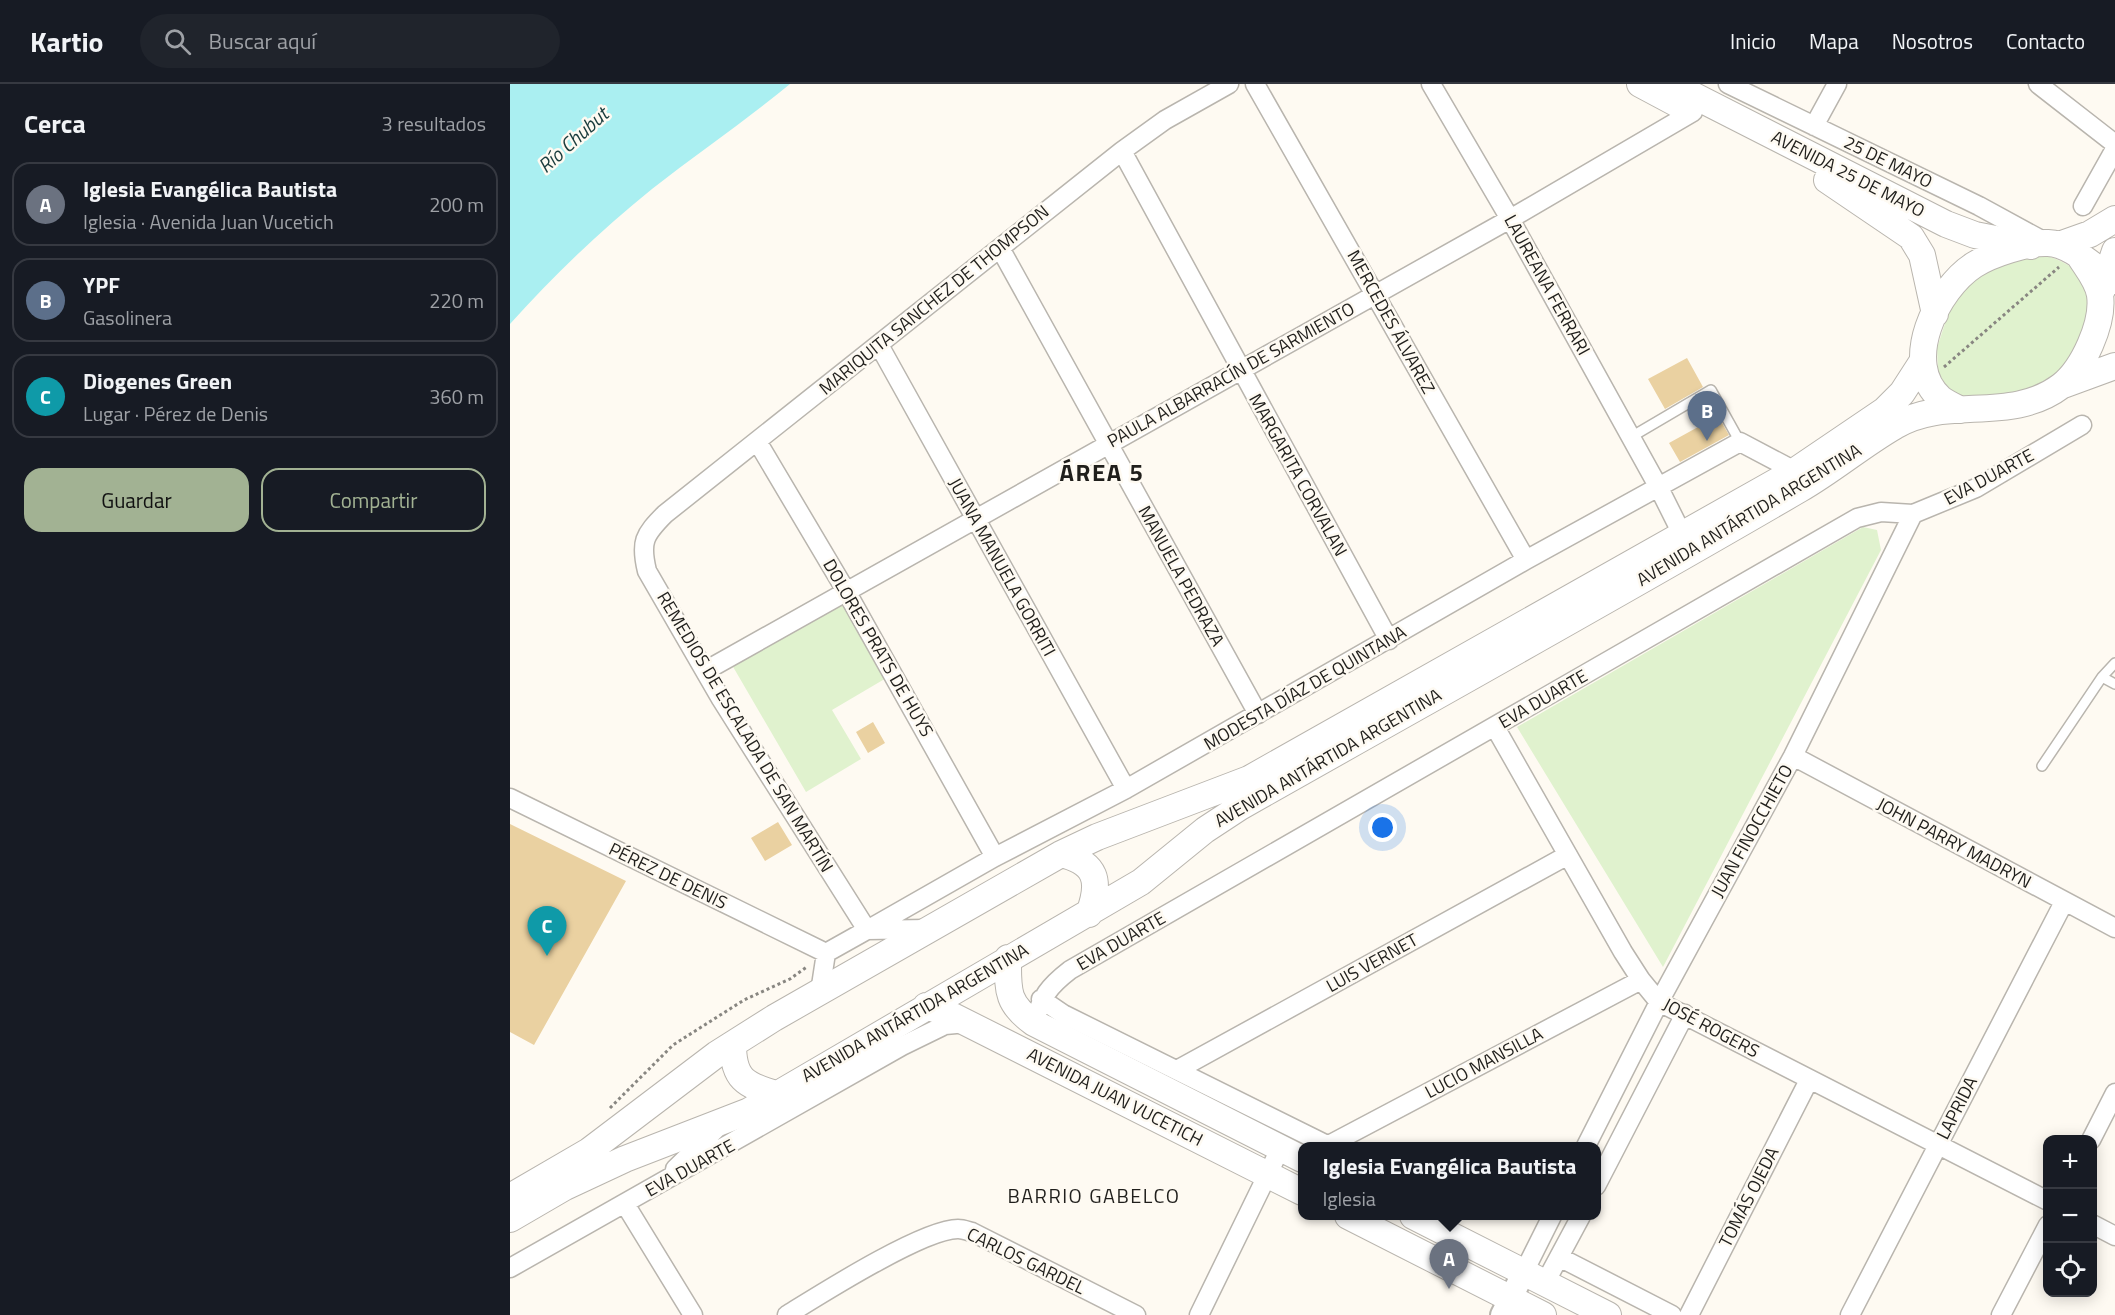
<!DOCTYPE html>
<html lang="es">
<meta charset="utf-8">
<style>
:root{--surface:#171b24;--page:#20242c;--text:#f1f3f6;--muted:#9ea1a6;--line:#363941;--accent:#a2b293}
body{margin:0;font-family:"Titillium Web",sans-serif;background:var(--page);color:var(--text)}
.controls{position:absolute;right:18px;bottom:18px;display:grid;overflow:hidden;border-radius:12px;box-shadow:0 3px 15px #0003}
.controls button{width:54px;height:54px;display:grid;place-items:center;padding:0;border:0;border-bottom:2px solid var(--line);background:var(--surface);color:var(--text);font:30px sans-serif}
.you{position:absolute;left:873px;top:744px;width:21px;height:21px;margin:-15px;border:4px solid #fff;border-radius:50%;background:#1a73e8;box-shadow:0 0 0 9px #1a73e833}
.badge{display:grid;place-items:center;width:39px;height:39px;border-radius:50%;background:var(--accent);color:#fff;font-size:20px;font-weight:700}
.pin{position:absolute;translate:-50% -50px;filter:drop-shadow(0 2px 3px #0008)}
.pin::after{content:'';position:absolute;top:32px;width:21px;height:18px;background:inherit;clip-path:polygon(0 0,100% 0,50% 100%)}
.popup{position:absolute;left:788px;top:1058px;width:303px;height:78px;box-sizing:border-box;display:grid;place-content:center;border-radius:12px;background:var(--surface);filter:drop-shadow(0 2px 4px #0005);font-size:20px;white-space:nowrap;color:var(--muted)}
.popup b{font-size:22px;color:var(--text)}
.popup::after{content:'';position:absolute;left:50%;top:100%;margin-left:-12px;border:12px solid transparent;border-top-color:var(--surface)}
.list{margin:0;padding:0;list-style:none}
h2{display:flex;justify-content:space-between;align-items:center;height:78px;margin:0;padding:0 24px;font-size:26px}
h2 small{font-size:20px;font-weight:400;color:var(--muted)}
.list li{display:grid;grid-template-columns:39px 1fr auto;gap:18px;align-items:center;box-sizing:border-box;height:84px;margin:0 12px 12px;padding:0 12px;border:2px solid var(--line);border-radius:18px}
.list b{display:block;font-size:22px;white-space:nowrap}
.list p{margin:0;font-size:20px;white-space:nowrap;color:var(--muted)}
.list em{font-size:20px;font-style:normal;color:var(--muted)}
.actions{display:flex;gap:12px;padding:18px 24px}
.actions a{flex:1;padding:14px 0;border:2px solid var(--accent);border-radius:18px;text-align:center;font-size:21px;color:var(--accent)}
.actions .main{background:var(--accent);color:#111}
.icon{flex:none;width:33px;height:33px;fill:none;stroke:currentColor;stroke-width:2;stroke-linecap:round;stroke-linejoin:round}
.map{position:relative;flex:none;width:1605px;height:1231px;overflow:hidden}
header{display:flex;align-items:center;gap:36px;box-sizing:border-box;height:84px;padding:0 30px;background:var(--surface);border-bottom:2px solid var(--line)}
header strong{font-size:28px}
nav{display:flex;gap:33px;margin-inline-start:auto;font-size:21px}
.search{width:420px;height:54px;background:var(--page);display:flex;align-items:center;gap:15px;box-sizing:border-box;padding:0 21px;border-radius:33px;color:var(--muted);font-size:22px}
main{display:flex}
aside{flex:1;background:var(--surface)}
.map>svg:first-child{display:block}
.green{fill:#e0f2ce}
.water{fill:#aaeff1}
.building{fill:#ead1a1}
.lines{fill:none;stroke-linecap:round;stroke-linejoin:round}
.service-casing{stroke:#b9b5ae;stroke-width:12}
.minor-casing{stroke:#b9b5ae;stroke-width:21}
.tertiary-casing{stroke:#b9b5ae;stroke-width:26}
.secondary-casing{stroke:#b9b5ae;stroke-width:28}
.path{stroke:#888681;stroke-width:3;stroke-dasharray:3 3;stroke-linecap:butt}
.service{stroke:#fff;stroke-width:9}
.minor{stroke:#fff;stroke-width:18}
.tertiary{stroke:#fff;stroke-width:22}
.secondary{stroke:#fff;stroke-width:26}
.labels{text-anchor:middle;stroke-width:5;stroke-linejoin:round;paint-order:stroke}
.street-label{font-size:18px;fill:#201f1c;stroke:#fefaf2}
.water-label{font-size:20px;font-style:italic;fill:#1a3c3d;stroke:#fefaf2}
.neighbourhood-label{font-size:20px;letter-spacing:1.5px;fill:#201f1c;stroke:#fefaf2}
.district-label{font-size:24px;font-weight:bold;letter-spacing:1.5px;fill:#201f1c;stroke:#fefaf2}
</style>
<header>
<strong>Kartio</strong>
<div class="search"><svg class="icon" aria-label="search" viewBox="0 0 24 24"><circle cx="10" cy="10" r="6"/><path d="M15 15l6 6"/></svg>Buscar aquí</div>
<nav><a>Inicio</a><a>Mapa</a><a>Nosotros</a><a>Contacto</a></nav>
</header>
<main>
<aside>
<h2>Cerca<small>3 resultados</small></h2>
<ul class="list">
<li><span class="badge" style="background:#6b7280">A</span><div><b>Iglesia Evangélica Bautista</b><p>Iglesia · Avenida Juan Vucetich</p></div><em>200 m</em></li>
<li><span class="badge" style="background:#5c6f8a">B</span><div><b>YPF</b><p>Gasolinera</p></div><em>220 m</em></li>
<li><span class="badge" style="background:#0f9aa8">C</span><div><b>Diogenes Green</b><p>Lugar · Pérez de Denis</p></div><em>360 m</em></li>
</ul>
<div class="actions"><a class="main">Guardar</a><a>Compartir</a></div>
</aside>
<div class="map">
<svg width="1605" height="1231" viewBox="0 0 1605 1231">
<rect width="100%" height="100%" fill="#fefaf2"/>
<!-- green -->
<path class="green" d="M1531,170C1547,175 1563,180 1573,196C1596,232 1563,293 1526,306C1510,311 1487,315 1471,315C1461,316 1449,310 1440,308L1428,288L1427,264L1438,230L1458,195L1491,175Z
M1353,443L1367,446L1371,466L1153,883L1007,643Z
M332,516L378,593L322,626L351,675L296,708L222,581Z"/>
<!-- water -->
<path class="water" d="M0,0H280C235,37 188,69 142,105C91,146 44,191 0,240Z"/>
<!-- building -->
<path class="building" d="M1177,274L1193,303L1155,325L1138,295Z
M1208,332L1219,351L1170,378L1159,359Z
M363,638L375,659L358,669L346,648Z
M268,738L282,761L255,777L241,754Z
M0,740L116,797L24,961L0,948Z"/>
<g class="lines">
<!-- service casing -->
<g class="service-casing">
<path id="service" d="M1121,353L1201,306L1230,358
M1592,593L1605,600
M1532,682L1592,593L1605,579"/>
</g>
<!-- minor casing -->
<g class="minor-casing">
<path id="minor" d="M719,0L655,36L612,67L155,430C134,451 130,458 137,487L211,615L357,846L485,773L616,705L1016,476L1230,358L1285,387
M745,0L1016,476
M921,0L1000,135L1149,404L1172,450
M1218,0L1469,122L1537,159
M1528,0L1605,60
M1304,42L1327,0
M612,67L879,556
M1573,122L1605,65
M490,164L748,630
M369,261L616,705
M247,357L336,507L485,773
M195,587L1000,135L1183,28
M985,643L1113,868L1131,896L1149,918L1538,1117
M1283,672L1605,844
M0,714L316,869
M310,908L316,869L357,846L417,845
M531,915L553,930L819,1062
M524,939C532,912 538,903 560,886L1347,434L1371,428L1403,430L1466,404L1572,341
M667,986L1058,771
M1581,1056L1605,1009
M817,1062L1131,896
M1076,1062L1149,918L1283,672L1403,430
M165,1085L210,1041
M1086,1102L1175,930
M115,1120L183,1231
M1582,1140L1605,1152
M1049,1173L1162,1231
M0,1184L392,962L435,941L457,939
M1014,1188L1042,1132
M1035,1199L1071,1132
M277,1231C311,1210 413,1145 448,1145C453,1145 458,1147 462,1148L626,1231
M689,1231L770,1065
M1179,1231L1299,996
M1340,1231L1554,818
M1491,1231L1538,1141"/>
</g>
<!-- tertiary casing -->
<g class="tertiary-casing">
<path id="tertiary" d="M992,1231L1014,1188"/>
</g>
<!-- secondary casing -->
<g class="secondary-casing">
<path id="secondary" d="M1130,0L1175,24
M1161,0L1436,140L1465,151L1521,162
M1317,96L1401,153L1412,171L1425,230
M1549,161L1580,150L1605,135
M1592,206L1605,167
M1553,301L1605,282
M1451,326C1445,323 1436,319 1431,315C1390,279 1427,205 1464,181C1481,170 1518,158 1538,159C1562,160 1585,185 1605,197
M551,770C587,779 591,797 579,830
M498,874C498,906 496,919 524,939L792,1075
M416,922L439,930L792,1108
M223,960C223,995 235,1001 266,1010
M0,1113L79,1067L207,970L264,934L551,770L587,753L739,695L1285,387L1375,326L1392,309L1412,278
M838,1132L1033,1231
M903,1132L1098,1231
M0,1135L55,1103L115,1075L239,1027L631,798L695,746L730,723C917,617 1105,513 1290,405C1323,386 1352,361 1385,342C1436,311 1501,340 1551,302C1573,285 1594,239 1590,211C1588,197 1577,184 1570,173"/>
</g>
<!-- path -->
<path class="path" d="M1434,283L1549,183
M100,1024L163,961L234,916L280,895L298,882"/>
<!-- service -->
<use href="#service" class="service"/>
<!-- minor -->
<use href="#minor" class="minor"/>
<!-- tertiary -->
<use href="#tertiary" class="tertiary"/>
<!-- secondary -->
<use href="#secondary" class="secondary"/>
</g>
<g class="labels">
<!-- street labels -->
<g class="street-label">
<text transform="translate(1378 78) rotate(26)" y="6">25 DE MAYO</text>
<text transform="translate(1338 90) rotate(27)" y="6">AVENIDA 25 DE MAYO</text>
<text transform="translate(1037 201) rotate(61)" y="6">LAUREANA FERRARI</text>
<text transform="translate(424 216) rotate(-39)" y="6">MARIQUITA SANCHEZ DE THOMPSON</text>
<text transform="translate(881 238) rotate(61)" y="6">MERCEDES ÁLVAREZ</text>
<text transform="translate(721 291) rotate(-29)" y="6">PAULA ALBARRACÍN DE SARMIENTO</text>
<text transform="translate(788 391) rotate(61)" y="6">MARGARITA CORVALAN</text>
<text transform="translate(1479 393) rotate(-28)" y="6">EVA DUARTE</text>
<text transform="translate(1239 431) rotate(-31)" y="6">AVENIDA ANTÁRTIDA ARGENTINA</text>
<text transform="translate(492 483) rotate(61)" y="6">JUANA MANUELA GORRITI</text>
<text transform="translate(671 492) rotate(61)" y="6">MANUELA PEDRAZA</text>
<text transform="translate(368 564) rotate(60)" y="6">DOLORES PRATS DE HUYS</text>
<text transform="translate(795 604) rotate(-30)" y="6">MODESTA DÍAZ DE QUINTANA</text>
<text transform="translate(1033 615) rotate(-30)" y="6">EVA DUARTE</text>
<text transform="translate(235 648) rotate(59)" y="6">REMEDIOS DE ESCALADA DE SAN MARTÍN</text>
<text transform="translate(818 674) rotate(-30)" y="6">AVENIDA ANTÁRTIDA ARGENTINA</text>
<text transform="translate(1242 747) rotate(-61)" y="6">JUAN FINOCCHIETO</text>
<text transform="translate(1444 759) rotate(28)" y="6">JOHN PARRY MADRYN</text>
<text transform="translate(158 792) rotate(26)" y="6">PÉREZ DE DENIS</text>
<text transform="translate(611 857) rotate(-30)" y="6">EVA DUARTE</text>
<text transform="translate(862 879) rotate(-29)" y="6">LUIS VERNET</text>
<text transform="translate(405 929) rotate(-30)" y="6">AVENIDA ANTÁRTIDA ARGENTINA</text>
<text transform="translate(1201 944) rotate(28)" y="6">JOSÉ ROGERS</text>
<text transform="translate(974 979) rotate(-28)" y="6">LUCIO MANSILLA</text>
<text transform="translate(605 1013) rotate(27)" y="6">AVENIDA JUAN VUCETICH</text>
<text transform="translate(1447 1024) rotate(-63)" y="6">LAPRIDA</text>
<text transform="translate(180 1084) rotate(-29)" y="6">EVA DUARTE</text>
<text transform="translate(1239 1113) rotate(-63)" y="6">TOMÁS OJEDA</text>
<text transform="translate(516 1177) rotate(26)" y="6">CARLOS GARDEL</text>
</g>
<!-- water labels -->
<g class="water-label">
<text transform="translate(63 56) rotate(-42)" y="7">Río Chubut</text>
</g>
<!-- neighbourhood labels -->
<g class="neighbourhood-label">
<text x="584" y="1119">BARRIO GABELCO</text>
</g>
<!-- district labels -->
<g class="district-label">
<text x="592" y="397">ÁREA 5</text>
</g>
</g>
</svg>
<div class="controls">
<button>+</button>
<button>−</button>
<button><svg class="icon" aria-label="locate" viewBox="0 0 24 24"><circle cx="12" cy="12" r="6"/><path d="M12 2v4M12 18v4M2 12h4M18 12h4"/></svg></button>
</div>
<div class="you"></div>
<div class="pin badge" style="left:939px;top:1205px;background:#6b7280">A</div>
<div class="popup"><b>Iglesia Evangélica Bautista</b>Iglesia</div>
<div class="pin badge" style="left:1197px;top:357px;background:#5c6f8a">B</div>
<div class="pin badge" style="left:37px;top:872px;background:#0f9aa8">C</div>
</div>
</main>
